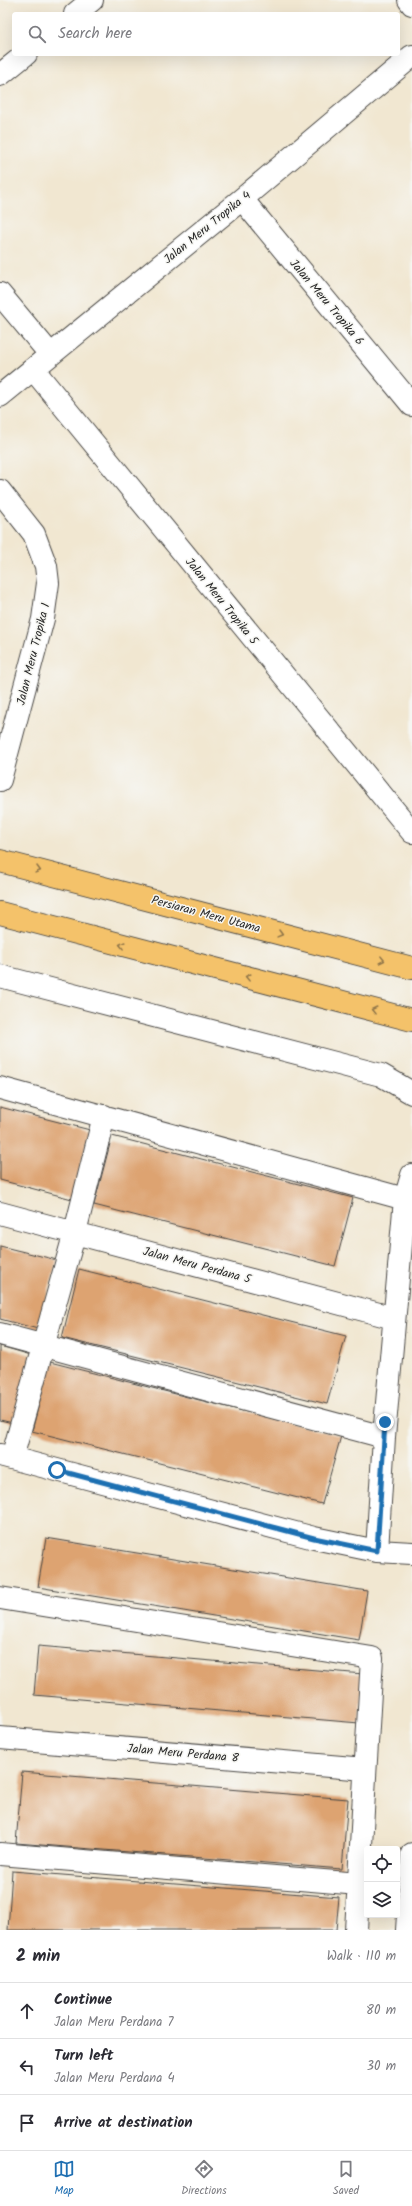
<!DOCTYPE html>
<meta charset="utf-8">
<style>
:root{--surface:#fff;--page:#f2f2f3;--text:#2b2b33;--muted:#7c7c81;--line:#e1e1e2;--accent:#1f6fb2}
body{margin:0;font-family:Kalam,sans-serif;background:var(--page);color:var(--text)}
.controls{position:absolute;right:12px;bottom:12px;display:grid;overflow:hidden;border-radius:4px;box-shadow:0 4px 16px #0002}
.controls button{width:36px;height:36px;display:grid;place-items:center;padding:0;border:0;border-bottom:1px solid var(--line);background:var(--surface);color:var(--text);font:20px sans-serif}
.stop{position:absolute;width:12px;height:12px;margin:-9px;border:3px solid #1f6fb2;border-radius:50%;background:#fff}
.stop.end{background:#1f6fb2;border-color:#fff;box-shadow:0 1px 4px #0008}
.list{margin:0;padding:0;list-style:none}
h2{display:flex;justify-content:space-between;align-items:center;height:52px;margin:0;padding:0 16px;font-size:17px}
h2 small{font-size:13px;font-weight:400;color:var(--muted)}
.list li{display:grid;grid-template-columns:26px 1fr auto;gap:12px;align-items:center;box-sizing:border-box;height:56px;padding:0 16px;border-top:1px solid var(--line)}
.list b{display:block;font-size:15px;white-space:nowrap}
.list p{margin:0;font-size:13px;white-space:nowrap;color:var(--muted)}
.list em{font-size:13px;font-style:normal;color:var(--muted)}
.icon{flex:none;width:22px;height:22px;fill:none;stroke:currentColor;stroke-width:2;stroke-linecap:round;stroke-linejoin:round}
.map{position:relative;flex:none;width:412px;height:1930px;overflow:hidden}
.search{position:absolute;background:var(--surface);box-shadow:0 4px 16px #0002;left:12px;right:12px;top:12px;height:44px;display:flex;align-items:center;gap:10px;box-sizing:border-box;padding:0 14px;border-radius:4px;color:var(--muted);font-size:15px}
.sheet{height:220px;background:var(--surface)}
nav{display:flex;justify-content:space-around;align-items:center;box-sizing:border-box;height:56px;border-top:1px solid var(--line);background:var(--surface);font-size:11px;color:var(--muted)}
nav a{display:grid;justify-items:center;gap:2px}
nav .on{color:var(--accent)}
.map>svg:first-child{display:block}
.building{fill:#dda371}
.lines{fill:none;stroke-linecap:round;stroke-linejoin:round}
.minor-casing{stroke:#494744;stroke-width:24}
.major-casing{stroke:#494744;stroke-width:24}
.minor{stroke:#fff;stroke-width:22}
.major{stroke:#f4c26a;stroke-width:22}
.oneway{stroke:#90764a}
.route{stroke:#1f6fb2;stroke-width:5}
.labels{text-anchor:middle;stroke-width:3;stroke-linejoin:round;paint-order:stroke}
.street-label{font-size:12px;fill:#2b2b2b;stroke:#f6f6f2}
</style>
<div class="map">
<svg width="412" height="1930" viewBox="0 0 412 1930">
<rect width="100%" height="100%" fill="#f6f6f2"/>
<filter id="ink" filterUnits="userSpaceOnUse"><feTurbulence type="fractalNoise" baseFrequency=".025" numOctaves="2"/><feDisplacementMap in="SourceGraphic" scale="8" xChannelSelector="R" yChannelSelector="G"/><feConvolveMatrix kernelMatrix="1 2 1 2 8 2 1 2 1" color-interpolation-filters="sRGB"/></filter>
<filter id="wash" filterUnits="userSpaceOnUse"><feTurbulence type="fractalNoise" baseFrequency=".012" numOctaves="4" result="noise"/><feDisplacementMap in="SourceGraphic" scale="16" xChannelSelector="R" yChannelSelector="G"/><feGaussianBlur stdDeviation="0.9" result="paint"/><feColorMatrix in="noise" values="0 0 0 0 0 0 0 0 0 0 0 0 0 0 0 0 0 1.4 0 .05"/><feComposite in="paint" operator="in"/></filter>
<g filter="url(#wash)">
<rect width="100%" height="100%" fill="#f1e7d1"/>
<g id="blocks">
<!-- building -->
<path class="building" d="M0,1107L90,1130L72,1199L0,1180Z
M112,1136L353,1198L335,1266L94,1205Z
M0,1246L57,1260L38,1329L0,1319Z
M79,1269L346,1336L327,1404L62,1338Z
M0,1346L31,1355L13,1423L0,1420Z
M50,1362L341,1436L322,1504L32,1431Z
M46,1538L367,1591L359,1640L38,1587Z
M38,1646L363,1674L359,1723L34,1695Z
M22,1772L348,1799L342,1869L16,1843Z
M12,1871L339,1897L336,1930H8Z"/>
</g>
</g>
<g filter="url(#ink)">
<use href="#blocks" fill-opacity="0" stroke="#494744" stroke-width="1"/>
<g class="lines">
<!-- minor casing -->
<g class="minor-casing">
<path id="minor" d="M409,0L412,4
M75,14L92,0
M0,75L26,54
M242,199L412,405
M0,294L50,354
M33,369L412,832
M0,396L242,199L412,56
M0,491L34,534L46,566L48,583L43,619L0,780
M0,976L381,1075L412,1093
M0,1088L405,1199
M0,1213L394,1318
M0,1334L384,1437
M0,1455L314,1538L377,1551L412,1553
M12,1458L75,1232L104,1116
M377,1551L384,1437L405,1199L412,1175
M0,1598L372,1658L356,1930
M0,1738L365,1769
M0,1854L359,1884
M407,1930L412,1854"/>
</g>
<!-- major casing -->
<g class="major-casing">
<path id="major" d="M0,861L412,968
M0,913L412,1020"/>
</g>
<!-- minor -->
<use href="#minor" class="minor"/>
<!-- major -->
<use href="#major" class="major"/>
</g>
<!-- one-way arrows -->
<defs><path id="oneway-chevron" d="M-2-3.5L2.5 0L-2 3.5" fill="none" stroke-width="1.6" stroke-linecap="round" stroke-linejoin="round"/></defs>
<g class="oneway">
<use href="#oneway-chevron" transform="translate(38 870) rotate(15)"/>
<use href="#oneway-chevron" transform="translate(280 934) rotate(15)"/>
<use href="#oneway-chevron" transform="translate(122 945) rotate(-166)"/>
<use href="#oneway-chevron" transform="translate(382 960) rotate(14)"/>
<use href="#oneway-chevron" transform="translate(248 977) rotate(-166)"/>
<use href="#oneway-chevron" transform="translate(374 1010) rotate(-166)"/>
</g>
</g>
<g class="lines" filter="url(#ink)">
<!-- route -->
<path class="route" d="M57,1470L314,1538L377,1551L385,1422"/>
</g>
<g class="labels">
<!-- street labels -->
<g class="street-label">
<text transform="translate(207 227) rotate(-39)" y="4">Jalan Meru Tropika 4</text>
<text transform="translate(327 302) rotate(50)" y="4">Jalan Meru Tropika 6</text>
<text transform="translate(222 601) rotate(51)" y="4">Jalan Meru Tropika 5</text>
<text transform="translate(33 654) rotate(-76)" y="4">Jalan Meru Tropika 1</text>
<text transform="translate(206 914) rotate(15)" y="4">Persiaran Meru Utama</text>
<text transform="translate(197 1265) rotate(15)" y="4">Jalan Meru Perdana 5</text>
<text transform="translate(183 1753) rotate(5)" y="4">Jalan Meru Perdana 8</text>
</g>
</g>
</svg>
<div class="controls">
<button><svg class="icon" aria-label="locate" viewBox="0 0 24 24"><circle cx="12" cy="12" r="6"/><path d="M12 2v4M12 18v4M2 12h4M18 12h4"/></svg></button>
<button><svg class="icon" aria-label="layers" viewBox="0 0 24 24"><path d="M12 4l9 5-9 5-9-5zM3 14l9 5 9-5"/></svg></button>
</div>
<div class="stop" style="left:57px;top:1470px"></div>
<div class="stop end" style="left:385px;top:1422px"></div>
<div class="search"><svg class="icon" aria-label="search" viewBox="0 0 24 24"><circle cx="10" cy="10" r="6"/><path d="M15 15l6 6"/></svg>Search here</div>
</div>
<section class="sheet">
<h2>2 min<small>Walk · 110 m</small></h2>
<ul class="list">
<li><svg class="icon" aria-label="ahead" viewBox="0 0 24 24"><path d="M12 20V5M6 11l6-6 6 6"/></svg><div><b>Continue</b><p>Jalan Meru Perdana 7</p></div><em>80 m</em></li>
<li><svg class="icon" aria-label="left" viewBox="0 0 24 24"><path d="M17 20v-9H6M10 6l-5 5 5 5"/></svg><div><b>Turn left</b><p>Jalan Meru Perdana 4</p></div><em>30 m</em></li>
<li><svg class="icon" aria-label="arrive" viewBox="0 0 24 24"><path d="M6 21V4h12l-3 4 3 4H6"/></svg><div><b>Arrive at destination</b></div></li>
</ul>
</section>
<nav>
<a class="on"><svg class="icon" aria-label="map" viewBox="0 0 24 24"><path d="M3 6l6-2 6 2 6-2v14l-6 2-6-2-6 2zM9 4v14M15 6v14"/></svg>Map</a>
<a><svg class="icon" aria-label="directions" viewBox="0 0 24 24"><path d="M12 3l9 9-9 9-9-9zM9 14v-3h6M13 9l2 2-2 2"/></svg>Directions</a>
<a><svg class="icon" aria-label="saved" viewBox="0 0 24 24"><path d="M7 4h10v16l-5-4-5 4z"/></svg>Saved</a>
</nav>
